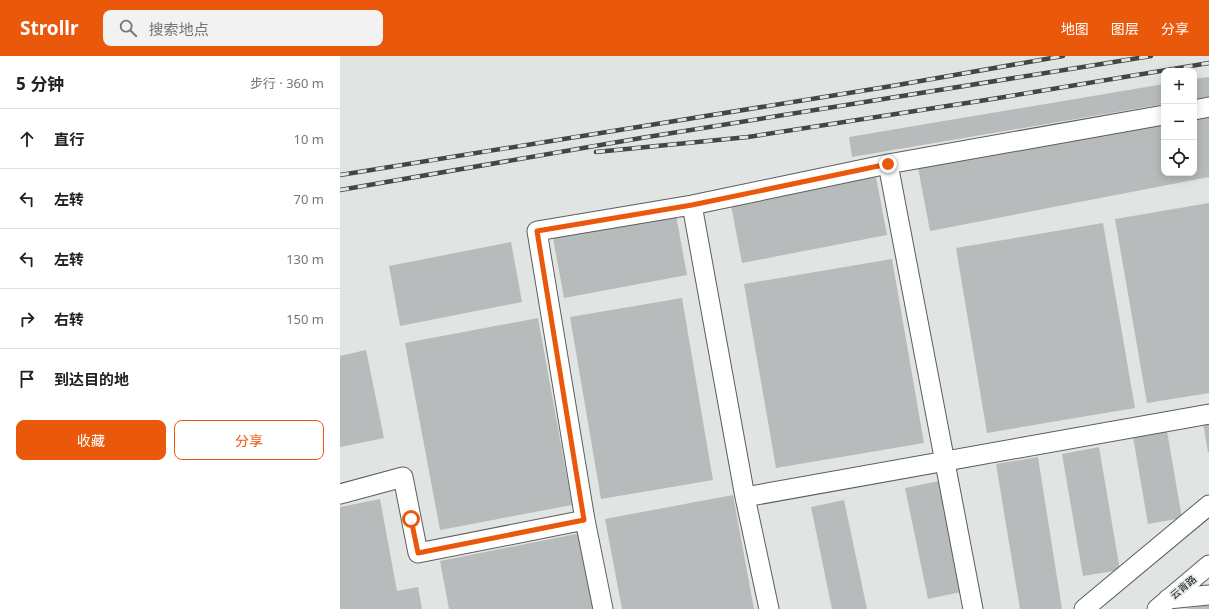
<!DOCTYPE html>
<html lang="zh">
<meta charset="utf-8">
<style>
:root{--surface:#fff;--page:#f2f2f2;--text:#222;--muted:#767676;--line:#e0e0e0;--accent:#ea580c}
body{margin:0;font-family:"Noto Sans","Noto Sans SC",sans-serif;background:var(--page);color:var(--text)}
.controls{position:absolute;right:12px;top:12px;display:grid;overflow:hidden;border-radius:8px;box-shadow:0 2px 10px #0003}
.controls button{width:36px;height:36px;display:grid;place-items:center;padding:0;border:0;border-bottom:1px solid var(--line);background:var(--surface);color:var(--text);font:20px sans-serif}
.stop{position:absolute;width:12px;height:12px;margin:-9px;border:3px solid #ea580c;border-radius:50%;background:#fff}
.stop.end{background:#ea580c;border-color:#fff;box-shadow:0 1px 4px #0008}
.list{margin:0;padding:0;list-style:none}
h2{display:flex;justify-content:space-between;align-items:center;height:52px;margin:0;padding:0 16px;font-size:17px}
h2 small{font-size:13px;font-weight:400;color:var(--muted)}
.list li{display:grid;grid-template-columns:26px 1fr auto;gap:12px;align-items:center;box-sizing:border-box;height:60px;padding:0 16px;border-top:1px solid var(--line)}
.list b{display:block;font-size:15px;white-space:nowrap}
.list em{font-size:13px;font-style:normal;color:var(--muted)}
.actions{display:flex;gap:8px;padding:12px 16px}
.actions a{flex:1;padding:9px 0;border:1px solid var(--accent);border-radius:8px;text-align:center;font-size:14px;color:var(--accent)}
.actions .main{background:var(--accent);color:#fff}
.icon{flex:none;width:22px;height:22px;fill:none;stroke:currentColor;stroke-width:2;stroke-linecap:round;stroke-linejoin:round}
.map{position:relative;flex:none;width:869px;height:553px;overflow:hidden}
header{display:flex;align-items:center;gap:24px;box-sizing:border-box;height:56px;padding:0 20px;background:var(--accent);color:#fff}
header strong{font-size:19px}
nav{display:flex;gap:22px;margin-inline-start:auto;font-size:14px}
.search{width:280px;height:36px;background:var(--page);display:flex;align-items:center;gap:10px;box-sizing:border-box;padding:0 14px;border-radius:8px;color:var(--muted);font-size:15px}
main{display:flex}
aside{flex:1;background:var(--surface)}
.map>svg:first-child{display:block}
.building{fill:#b7bbbb}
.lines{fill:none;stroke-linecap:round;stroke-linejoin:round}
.minor-casing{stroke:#5a5e5d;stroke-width:21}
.minor{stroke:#fff;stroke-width:19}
.rail-casing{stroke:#434645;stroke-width:4.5}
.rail{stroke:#e0e5e4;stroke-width:3;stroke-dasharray:9;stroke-linecap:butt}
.route{stroke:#ea580c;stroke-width:5}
.labels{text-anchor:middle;stroke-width:3;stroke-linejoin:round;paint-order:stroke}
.street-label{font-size:10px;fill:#131514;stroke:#e0e5e4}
</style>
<header>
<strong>Strollr</strong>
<div class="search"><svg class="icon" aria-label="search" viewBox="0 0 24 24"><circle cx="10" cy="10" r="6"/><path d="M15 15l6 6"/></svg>搜索地点</div>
<nav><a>地图</a><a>图层</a><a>分享</a></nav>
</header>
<main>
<aside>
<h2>5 分钟<small>步行 · 360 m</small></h2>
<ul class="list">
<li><svg class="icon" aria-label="ahead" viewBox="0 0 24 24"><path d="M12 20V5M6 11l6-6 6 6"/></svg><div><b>直行</b></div><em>10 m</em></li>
<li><svg class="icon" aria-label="left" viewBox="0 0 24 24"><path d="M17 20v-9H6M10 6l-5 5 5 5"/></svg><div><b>左转</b></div><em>70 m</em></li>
<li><svg class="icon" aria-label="left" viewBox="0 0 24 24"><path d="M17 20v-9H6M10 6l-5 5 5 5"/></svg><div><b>左转</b></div><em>130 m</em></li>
<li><svg class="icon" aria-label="right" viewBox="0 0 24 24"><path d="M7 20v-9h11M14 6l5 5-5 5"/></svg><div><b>右转</b></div><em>150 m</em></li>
<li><svg class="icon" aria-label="arrive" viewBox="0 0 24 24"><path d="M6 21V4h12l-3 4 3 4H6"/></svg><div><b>到达目的地</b></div></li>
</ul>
<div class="actions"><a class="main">收藏</a><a>分享</a></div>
</aside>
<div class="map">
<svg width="869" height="553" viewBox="0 0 869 553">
<rect width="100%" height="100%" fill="#e0e5e4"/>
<!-- building -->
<path class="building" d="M869,21V41L854,43V23Z
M824,28V48L512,101L509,81Z
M869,59V121L590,175L578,112L824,68V117H854V62Z
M536,121L547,179L402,207L391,149Z
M869,147V337L807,347L775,163Z
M336,159L347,219L224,242L213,182Z
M763,167L795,352L647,377L616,192Z
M171,186L182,246L60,270L49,210Z
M552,203L584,387L436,412L404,228Z
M342,242L373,424L261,443L230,261Z
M198,262L232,449L100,474L65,287Z
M26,294L44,382L0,391V300Z
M869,366V396H868L863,367Z
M827,375L842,462L808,468L793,381Z
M759,391L780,514L743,520L722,398Z
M698,401L722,553H680L656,408Z
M599,425L621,536L588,543L565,432Z
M393,439L414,553H282L265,463Z
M40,443L57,535L78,531L82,553H0V451Z
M504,444L527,553H492L471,451Z
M241,477L255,553H109L100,505Z
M869,549V553H849L848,552Z"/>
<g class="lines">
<!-- minor casing -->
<g class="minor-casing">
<path id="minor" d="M854,54L869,51
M548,108L633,553
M352,149L405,441
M0,438L63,421L78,497L245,464
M828,543L869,539
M263,553L245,464L197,175L352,149L548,108L824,59
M429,553L405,441L869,358
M744,553L869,449
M817,553L869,509"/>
</g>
<!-- minor -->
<use href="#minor" class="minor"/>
<!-- rail casing -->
<g class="rail-casing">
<path id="rail" d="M256,96L408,81L646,44L869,7
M0,119L552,30L723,0
M0,134L301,82L811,0"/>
</g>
<!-- rail -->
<use href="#rail" class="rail"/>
</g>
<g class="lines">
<!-- route -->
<path class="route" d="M71,463L78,497L244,464L197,175L352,149L548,108"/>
</g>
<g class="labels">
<!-- street labels -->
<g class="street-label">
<text transform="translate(843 531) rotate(-40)" y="4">云青路</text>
</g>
</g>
</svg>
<div class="controls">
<button>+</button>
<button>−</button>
<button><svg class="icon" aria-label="locate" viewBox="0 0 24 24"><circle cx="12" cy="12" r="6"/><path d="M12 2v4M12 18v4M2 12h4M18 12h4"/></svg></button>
</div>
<div class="stop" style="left:71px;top:463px"></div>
<div class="stop end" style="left:548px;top:108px"></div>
</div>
</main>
